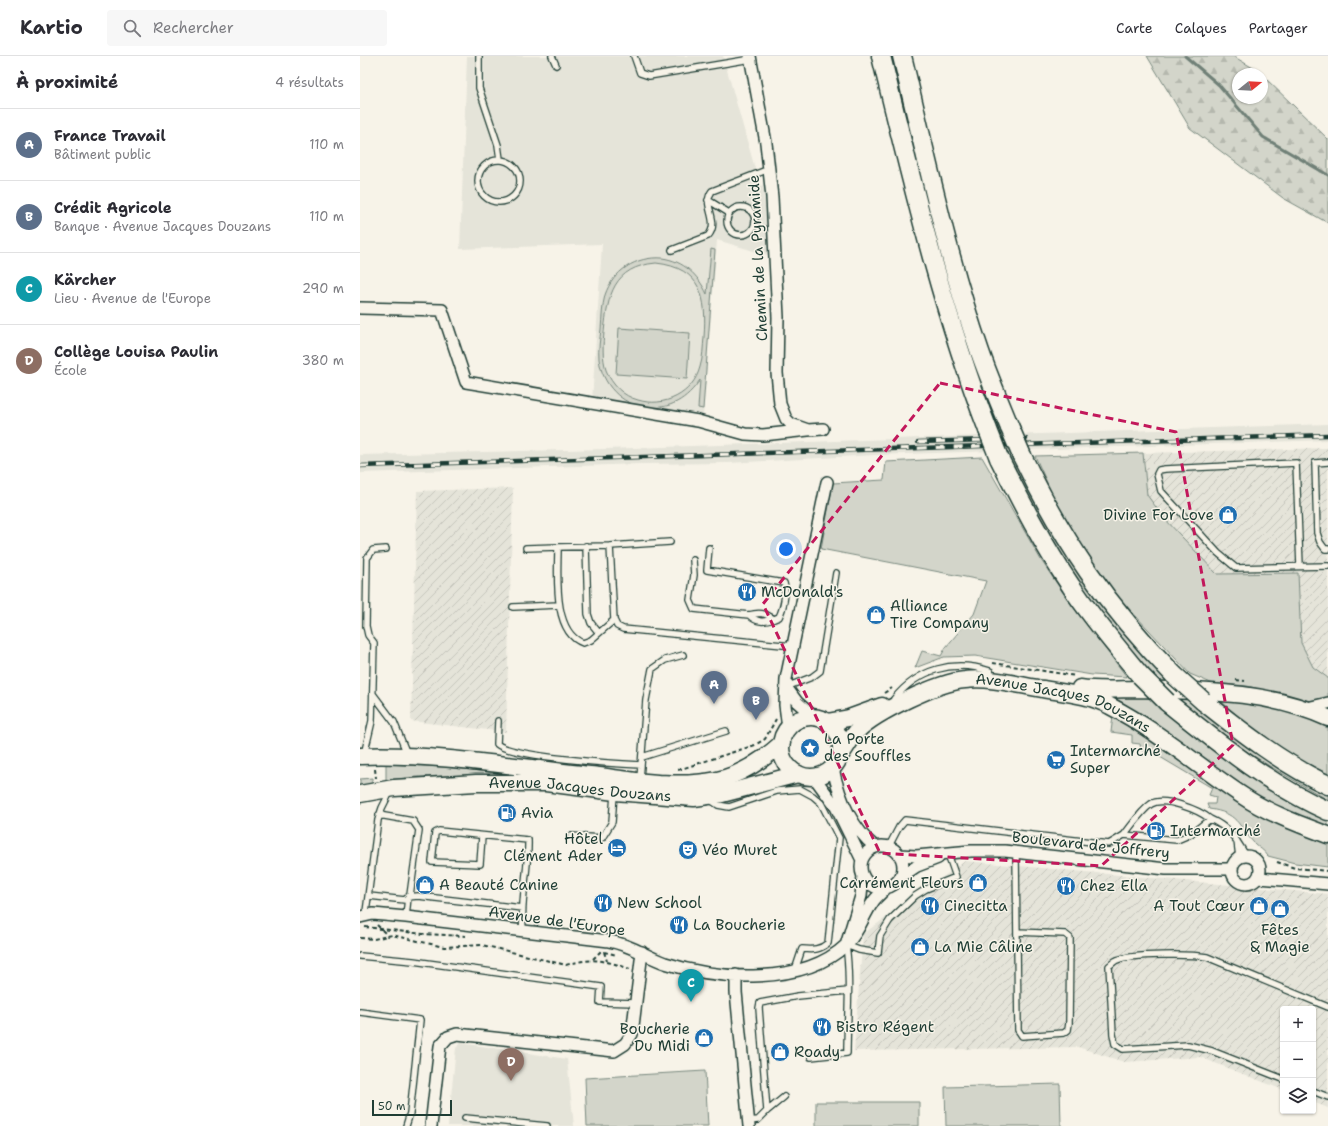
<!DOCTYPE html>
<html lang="fr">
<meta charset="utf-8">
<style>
:root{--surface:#fff;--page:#f7f7f7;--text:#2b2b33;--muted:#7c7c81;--line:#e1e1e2;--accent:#111827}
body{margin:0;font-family:"Shantell Sans",sans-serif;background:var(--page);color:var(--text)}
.controls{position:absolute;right:12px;bottom:12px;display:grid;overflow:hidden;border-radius:4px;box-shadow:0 1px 3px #0004}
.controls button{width:36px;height:36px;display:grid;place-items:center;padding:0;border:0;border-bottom:1px solid var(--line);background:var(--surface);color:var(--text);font:20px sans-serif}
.compass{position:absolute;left:872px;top:12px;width:36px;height:36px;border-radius:50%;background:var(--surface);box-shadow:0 1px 3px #0004;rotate:72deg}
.scale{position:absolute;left:12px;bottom:10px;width:80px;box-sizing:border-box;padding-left:4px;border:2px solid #1f3d34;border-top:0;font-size:11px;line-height:14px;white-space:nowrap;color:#1f3d34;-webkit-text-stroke:3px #f7f3e8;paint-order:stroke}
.you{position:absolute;left:426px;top:493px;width:14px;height:14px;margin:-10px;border:3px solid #fff;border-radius:50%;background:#1a73e8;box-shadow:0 0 0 6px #1a73e833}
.badge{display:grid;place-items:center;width:26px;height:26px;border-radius:50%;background:var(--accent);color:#fff;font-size:13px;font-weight:700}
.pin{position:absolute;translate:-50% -33px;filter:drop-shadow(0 1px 2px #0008)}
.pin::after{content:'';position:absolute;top:21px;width:14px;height:12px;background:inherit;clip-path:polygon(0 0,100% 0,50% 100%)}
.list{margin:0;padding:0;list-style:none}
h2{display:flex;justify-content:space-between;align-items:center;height:52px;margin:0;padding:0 16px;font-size:17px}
h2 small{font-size:13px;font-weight:400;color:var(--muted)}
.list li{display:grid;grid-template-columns:26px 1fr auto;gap:12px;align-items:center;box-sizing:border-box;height:72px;padding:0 16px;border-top:1px solid var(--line)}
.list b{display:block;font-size:15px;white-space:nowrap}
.list p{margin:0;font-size:13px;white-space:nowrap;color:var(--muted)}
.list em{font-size:13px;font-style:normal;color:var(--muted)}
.icon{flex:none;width:22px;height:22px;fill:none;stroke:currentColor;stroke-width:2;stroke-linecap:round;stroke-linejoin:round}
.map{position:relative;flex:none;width:968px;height:1070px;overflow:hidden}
header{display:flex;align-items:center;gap:24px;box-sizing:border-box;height:56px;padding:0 20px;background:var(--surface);border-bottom:1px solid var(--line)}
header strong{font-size:19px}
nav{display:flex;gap:22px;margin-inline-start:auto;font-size:14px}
.search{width:280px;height:36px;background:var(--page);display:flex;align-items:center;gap:10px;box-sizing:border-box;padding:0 14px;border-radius:4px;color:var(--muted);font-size:15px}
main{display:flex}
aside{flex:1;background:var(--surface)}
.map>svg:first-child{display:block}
.built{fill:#e5e4d9}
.industrial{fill:url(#industrial-furrows)}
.green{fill:#d3d5ca;stroke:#79897f;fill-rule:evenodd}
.forest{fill:url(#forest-firs);stroke:#79897f}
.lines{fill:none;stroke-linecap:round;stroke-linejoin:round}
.stream{stroke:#6f8077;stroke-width:3}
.service-casing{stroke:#1f3d34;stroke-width:8}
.minor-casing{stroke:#1f3d34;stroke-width:14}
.secondary-casing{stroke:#1f3d34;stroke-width:19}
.primary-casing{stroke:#1f3d34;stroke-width:21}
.path{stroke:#1f3d34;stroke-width:2;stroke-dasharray:4 3;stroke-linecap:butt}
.service{stroke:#f7f3e8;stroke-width:5.5}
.minor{stroke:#f7f3e8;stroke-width:11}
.secondary{stroke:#f7f3e8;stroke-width:16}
.primary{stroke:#f7f3e8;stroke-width:18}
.rail-casing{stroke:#1f3d34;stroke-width:4.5}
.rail{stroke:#f7f3e8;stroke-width:3;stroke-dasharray:9;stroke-linecap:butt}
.primary-bridge-casing{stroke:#1f3d34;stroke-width:21;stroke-linecap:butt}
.primary-bridge{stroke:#f7f3e8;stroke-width:18}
.marked{fill:none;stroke:#c2185b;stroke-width:3;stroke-dasharray:8 5;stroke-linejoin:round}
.labels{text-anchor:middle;stroke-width:3;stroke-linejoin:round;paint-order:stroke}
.street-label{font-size:15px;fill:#1f3d34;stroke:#f7f3e8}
.poi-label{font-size:15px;fill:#1f3d34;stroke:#f7f3e8;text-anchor:start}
</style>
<header>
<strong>Kartio</strong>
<div class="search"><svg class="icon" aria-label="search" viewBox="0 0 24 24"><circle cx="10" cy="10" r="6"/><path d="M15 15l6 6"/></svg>Rechercher</div>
<nav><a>Carte</a><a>Calques</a><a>Partager</a></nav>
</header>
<main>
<aside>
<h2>À proximité<small>4 résultats</small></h2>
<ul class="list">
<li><span class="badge" style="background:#5c6f8a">A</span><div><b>France Travail</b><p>Bâtiment public</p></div><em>110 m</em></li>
<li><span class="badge" style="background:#5c6f8a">B</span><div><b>Crédit Agricole</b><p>Banque · Avenue Jacques Douzans</p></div><em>110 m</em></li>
<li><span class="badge" style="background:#0f9aa8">C</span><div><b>Kärcher</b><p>Lieu · Avenue de l'Europe</p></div><em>290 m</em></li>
<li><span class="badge" style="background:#8d6e63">D</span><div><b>Collège Louisa Paulin</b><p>École</p></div><em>380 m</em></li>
</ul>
</aside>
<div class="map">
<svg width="968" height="1070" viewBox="0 0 968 1070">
<defs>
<pattern id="industrial-furrows" width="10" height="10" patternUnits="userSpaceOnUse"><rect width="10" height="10" fill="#e5e4d9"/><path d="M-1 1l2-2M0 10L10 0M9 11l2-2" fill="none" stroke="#c4c4bb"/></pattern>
<pattern id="forest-firs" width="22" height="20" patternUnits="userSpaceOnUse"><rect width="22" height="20" fill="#d3d5ca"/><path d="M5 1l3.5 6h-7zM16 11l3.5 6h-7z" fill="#b5b8ae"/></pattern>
</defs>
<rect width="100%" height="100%" fill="#f7f3e8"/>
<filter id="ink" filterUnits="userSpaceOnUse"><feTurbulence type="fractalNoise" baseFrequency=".025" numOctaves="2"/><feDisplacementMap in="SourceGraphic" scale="8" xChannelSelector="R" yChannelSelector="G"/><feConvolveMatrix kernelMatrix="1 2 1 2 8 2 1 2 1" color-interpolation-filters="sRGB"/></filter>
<g filter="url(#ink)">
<!-- built -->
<path class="built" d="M107,0H363L400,130L405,129L411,200L357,184L343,360L232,346L242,188L100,193Z
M968,368V384L515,399L368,407L280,408L0,417V399L246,393Z
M101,987L207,1003L214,1070H88L96,992Z"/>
<!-- industrial -->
<path class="industrial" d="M968,392V622L953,611L941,587L938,517L857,518L804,462L787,439L783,397Z
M153,432L146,676L51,665L57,435Z
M605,805L968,838V1052L953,1046V953H923V1034L840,1001L764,1006L718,991L494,995L503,878Z"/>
<!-- green -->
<path class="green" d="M527,0H535L621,319L640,372L659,413L759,570L968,737V744L911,711L874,687L819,644L792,618L754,574L725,537L697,496L653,415L594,258Z
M351,193L355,194L343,353L338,352L340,324C327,343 310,354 286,351C261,349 242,328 239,303C238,293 240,283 241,273C242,262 242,250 245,239C253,215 276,200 302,202C324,205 338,219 347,238ZM296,207C342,212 347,242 344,281C343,291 343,302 340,311C333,338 304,352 278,344C263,340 252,329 246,314C242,301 243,289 244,276C248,239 253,211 296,207Z
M259,272L330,277L327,323L256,318Z
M783,397L787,439L804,462L857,518L938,517L941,587L953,611L968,622V644L953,646L887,630L851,627L830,618L746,528L698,451L675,400Z
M622,401L681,504L710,547L767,621L732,619L615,600L584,601L555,612L562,595L581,600L586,591L614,558L626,525L461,493L473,427L524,424L526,406Z
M785,639L799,650L968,762V774L907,747L779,657L760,645L746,641Z
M867,645C901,647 935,657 968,668V718C930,700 893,674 862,646Z
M753,660L838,718L889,749L968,786V811L935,807L908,800C904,794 899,792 894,787C877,768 878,757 849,753L847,748H855L856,741L849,739L852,732L795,698L781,694L780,688L772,687V679L751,676Z
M26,708L84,711L147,718L56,721L26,724Z
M12,722V730L0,732V723Z
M345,1015L348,1070H227L225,1022Z
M700,1028L701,1070H586L585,1031Z
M456,1046H559V1070H456Z"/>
<!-- forest -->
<path class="forest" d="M787,0H873L898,15L900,18H878V42H902V19L968,83V167L923,142L830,72Z"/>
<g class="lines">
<!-- stream -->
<path class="stream" d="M825,0L859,29L903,81L968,119"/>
<!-- service casing -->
<g class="service-casing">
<path id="service" d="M119,0V32L138,89L140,103
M192,0L196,9
M274,0L280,17L289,20L391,3
M118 125a21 21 0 1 1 42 0a21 21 0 1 1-42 0Z
M348,144L369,157
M367 165a14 14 0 1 1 28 0a14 14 0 1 1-28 0Z
M312,194L348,180C361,165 341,149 352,135L409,113
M968,406L955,407L957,477L960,486L965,493H968
M226,490L228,558L231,567L239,577
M250,490L310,486
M166,492L198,491
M333,504L334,519L330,544L334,553L389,559C399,556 405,557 414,563L419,561C423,553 427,536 424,527L347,514L349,492
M940,510L936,407L805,413L799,414L797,418L801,435L858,497L876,512L968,510
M153,551L199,549
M389,559C397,567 404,566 414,563
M254,564L231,584L223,587C192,576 198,517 198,491L250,490L254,564L257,570L263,573L433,590
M426,631L452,621L460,615L476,517
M13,638L34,666L47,698
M534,643C558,613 593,603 630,615
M138,665L137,688C151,701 257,708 281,709
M4,699L12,665L14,587L8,579L6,570L7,502L13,494L26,493
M282,701L366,675
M280,723L286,644L292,613L305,604L323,599
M349,743L358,749L369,751L417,735L440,733L453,740L461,747L479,782L468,887C460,894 453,894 442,893L435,914
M764,779C772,769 781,755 791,748C804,740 839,754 850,763
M122,780L120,808L72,806L75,777L79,775L168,784C169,814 160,843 163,873
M211,780L242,782L252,766L254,738
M877,785L879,801
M529,790L539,771L545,764L749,788L764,779L817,784L831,778L850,763C868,771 876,782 886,800
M656,798L658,974L662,980L704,977L708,974L709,967L710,882L705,878L657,876
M9,840L45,844L50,839L59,774L53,765L19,759
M6,856L18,764L22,752L30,736
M46,861L48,841L58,840L162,852
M486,889L499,894L518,897L520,880L530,864L555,840L566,833L596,821L588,798
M0,900L53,905L241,931L240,946L276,947
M0,956L60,964L50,1057L46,1070
M451,1001L487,997C487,961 491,925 486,889
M923,1023L852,995L828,989L763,993L755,988L753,978L749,910C752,908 754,905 757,904C771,898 831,898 847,901L968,951
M953,1035L968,1041
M424,1041L407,1055L399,952L400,947L438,940L488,935
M105,1062L187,1070
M389,1065L398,1064L407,1055"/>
</g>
<!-- minor casing -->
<g class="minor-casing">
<path id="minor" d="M390,0L406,87L412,141L418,261L417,317L420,348L426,363L431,368L448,374L463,373
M0,252L82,254L106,326L338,365L385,378L403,379L448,374
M426,631L437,646L454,661
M947,652L968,647
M428,672L425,649L426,623L467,426
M473,712C479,742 491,771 515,791
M454,721L476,751L501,802
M501 811a21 21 0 1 1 42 0a21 21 0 1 1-42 0Z
M540,799L556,800L611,795H645L806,813H872
M872 814a14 14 0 1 1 28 0a14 14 0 1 1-28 0Z
M542,820L557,810L578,802
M899,822L968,828
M0,861L13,858L46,861L249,885C272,889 285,900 305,907C358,924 443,930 486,889C501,874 502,861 513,846C516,841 522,837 526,832
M487,886L501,840L503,820
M376,919V936L389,1070
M71,1070L80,990L88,981L97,978L254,995L265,988L272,978L282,896"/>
</g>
<!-- secondary casing -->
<g class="secondary-casing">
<g id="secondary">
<path d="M720,632C740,635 760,633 780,633C844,635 909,635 968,662"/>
<circle cx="451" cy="691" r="30"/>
<path d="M467,666L489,662L522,650"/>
<path d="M0,700C80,697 160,712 239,720C278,725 317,732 357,724C382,719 403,704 422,687"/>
<path id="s1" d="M480,700C486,692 491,682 497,675C516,656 579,626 605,624C631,621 658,629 683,633C706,637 730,639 750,650C798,675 838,710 883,740C906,756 941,769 968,779"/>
<path id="s2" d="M0,738L34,732L116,727H186L255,736L334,742L362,738L438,718"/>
</g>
</g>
<!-- primary casing -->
<g class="primary-casing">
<path id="primary" d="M521,0C552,126 581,252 628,374
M542,0C566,98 587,201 620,296C629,322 640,347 650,372
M662,400C704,487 747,550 814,619
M639,402C661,446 683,489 711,530C731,561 756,590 780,619
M843,645C882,676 923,708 968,729
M807,646C857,686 909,729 968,755"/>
</g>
<!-- path -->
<path class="path" d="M633,607L716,620
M876,624L885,625
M524,637L532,632
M15,713L16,722
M318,714L395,689L405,683L416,663
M917,806L935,812L968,815
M17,869L28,880
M5,871L63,878L106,880
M0,882L14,883L32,879L84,891L122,889L206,909C232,901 245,904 270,913
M244,896L257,899
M244,896L247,905
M233,903L241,895"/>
<!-- service -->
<use href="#service" class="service"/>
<!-- minor -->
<use href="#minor" class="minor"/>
<!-- secondary -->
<use href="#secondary" class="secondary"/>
<!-- primary -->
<use href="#primary" class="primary"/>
<!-- rail casing -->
<g class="rail-casing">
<path id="rail" d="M558,386L666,383
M0,410L968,379"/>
</g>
<!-- rail -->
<use href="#rail" class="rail"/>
<!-- primary-bridge casing -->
<g class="primary-bridge-casing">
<path id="primary-bridge" d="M650,372L662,400
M628,374L639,402
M780,619L807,646
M814,619L843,645"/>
</g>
<!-- primary-bridge -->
<use href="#primary-bridge" class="primary-bridge"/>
</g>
</g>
<!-- marked area -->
<path class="marked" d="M580,327L816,376L873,689L741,810L520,797L403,548Z"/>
<!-- icons -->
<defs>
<g id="shop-disc" transform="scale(1)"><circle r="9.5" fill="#1f6fb2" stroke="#f7f3e8"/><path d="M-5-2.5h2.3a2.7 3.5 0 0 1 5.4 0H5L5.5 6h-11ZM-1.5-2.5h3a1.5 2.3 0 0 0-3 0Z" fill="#fff"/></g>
<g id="restaurant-disc" transform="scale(1)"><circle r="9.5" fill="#1f6fb2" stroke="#f7f3e8"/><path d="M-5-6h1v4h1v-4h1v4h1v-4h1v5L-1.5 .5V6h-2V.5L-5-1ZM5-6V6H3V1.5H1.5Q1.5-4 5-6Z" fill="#fff"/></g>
<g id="sight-disc" transform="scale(1)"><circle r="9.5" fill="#1f6fb2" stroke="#f7f3e8"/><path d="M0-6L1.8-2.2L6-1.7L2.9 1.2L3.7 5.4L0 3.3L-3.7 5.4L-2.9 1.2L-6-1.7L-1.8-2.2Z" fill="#fff"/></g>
<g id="supermarket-disc" transform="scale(1)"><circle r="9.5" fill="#1f6fb2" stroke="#f7f3e8"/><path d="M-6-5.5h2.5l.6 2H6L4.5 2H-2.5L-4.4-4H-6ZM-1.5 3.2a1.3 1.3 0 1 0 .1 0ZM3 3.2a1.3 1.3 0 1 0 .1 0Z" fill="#fff"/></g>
<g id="fuel-disc" transform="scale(1)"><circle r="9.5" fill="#1f6fb2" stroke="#f7f3e8"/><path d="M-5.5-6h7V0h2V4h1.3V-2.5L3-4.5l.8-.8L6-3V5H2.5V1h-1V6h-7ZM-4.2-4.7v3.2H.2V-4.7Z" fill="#fff"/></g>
<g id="hotel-disc" transform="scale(1)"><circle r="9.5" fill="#1f6fb2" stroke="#f7f3e8"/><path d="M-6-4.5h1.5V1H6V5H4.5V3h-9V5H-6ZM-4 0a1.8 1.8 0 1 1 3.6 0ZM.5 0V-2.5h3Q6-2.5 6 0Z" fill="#fff"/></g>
<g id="theatre-disc" transform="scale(1)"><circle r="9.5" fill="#1f6fb2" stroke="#f7f3e8"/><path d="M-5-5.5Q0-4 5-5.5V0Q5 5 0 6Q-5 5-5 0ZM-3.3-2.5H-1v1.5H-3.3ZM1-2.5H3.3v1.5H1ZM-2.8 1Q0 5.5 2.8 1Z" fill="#fff"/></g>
</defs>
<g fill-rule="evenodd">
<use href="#shop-disc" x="868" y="459"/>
<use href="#restaurant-disc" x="387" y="536"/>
<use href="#shop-disc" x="516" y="559"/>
<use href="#sight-disc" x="450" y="692"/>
<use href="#supermarket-disc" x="696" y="704"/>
<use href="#fuel-disc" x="147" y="757"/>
<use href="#fuel-disc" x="796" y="775"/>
<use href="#hotel-disc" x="257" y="792"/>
<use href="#theatre-disc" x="328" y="794"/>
<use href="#shop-disc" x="618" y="827"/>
<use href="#shop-disc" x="65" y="829"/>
<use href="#restaurant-disc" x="706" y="830"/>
<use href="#restaurant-disc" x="243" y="847"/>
<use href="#restaurant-disc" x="570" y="850"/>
<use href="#shop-disc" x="899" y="850"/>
<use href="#shop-disc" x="920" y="853"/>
<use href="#restaurant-disc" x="319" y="869"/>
<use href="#shop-disc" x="560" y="891"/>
<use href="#restaurant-disc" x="462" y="971"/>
<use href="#shop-disc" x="344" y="982"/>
<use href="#shop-disc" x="420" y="996"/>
</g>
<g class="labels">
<!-- street labels -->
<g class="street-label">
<text transform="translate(398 202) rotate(-93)" y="5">Chemin de la Pyramide</text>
<text dy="5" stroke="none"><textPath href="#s1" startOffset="253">Avenue Jacques Douzans</textPath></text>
<text dy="5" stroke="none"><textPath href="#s2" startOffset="221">Avenue Jacques Douzans</textPath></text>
<text transform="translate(731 789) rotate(6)" y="5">Boulevard de Joffrery</text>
<text transform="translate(197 865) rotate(8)" y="5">Avenue de l'Europe</text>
</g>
<!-- poi labels -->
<g class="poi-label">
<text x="854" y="464" text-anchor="end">Divine For Love</text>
<text x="401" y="541">McDonald's</text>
<text x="530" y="555">Alliance<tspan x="530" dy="17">Tire Company</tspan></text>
<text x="464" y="688">La Porte<tspan x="464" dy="17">des Souffles</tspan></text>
<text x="710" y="700">Intermarché<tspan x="710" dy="17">Super</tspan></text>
<text x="161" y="762">Avia</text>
<text x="810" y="780">Intermarché</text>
<text x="243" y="788" text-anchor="end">Hôtel<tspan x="243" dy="17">Clément Ader</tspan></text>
<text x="342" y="799">Véo Muret</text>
<text x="604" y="832" text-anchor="end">Carrément Fleurs</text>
<text x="79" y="834">A Beauté Canine</text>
<text x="720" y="835">Chez Ella</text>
<text x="257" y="852">New School</text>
<text x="584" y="855">Cinecitta</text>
<text x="885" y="855" text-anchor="end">A Tout Cœur</text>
<text x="333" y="874">La Boucherie</text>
<text x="920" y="879" text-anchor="middle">Fêtes<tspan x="920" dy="17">&amp; Magie</tspan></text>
<text x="574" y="896">La Mie Câline</text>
<text x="476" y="976">Bistro Régent</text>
<text x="330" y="978" text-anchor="end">Boucherie<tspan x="330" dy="17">Du Midi</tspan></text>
<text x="434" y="1001">Roady</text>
</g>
</g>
</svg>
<div class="controls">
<button>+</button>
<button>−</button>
<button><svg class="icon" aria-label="layers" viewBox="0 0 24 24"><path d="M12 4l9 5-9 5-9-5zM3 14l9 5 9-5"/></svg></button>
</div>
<svg class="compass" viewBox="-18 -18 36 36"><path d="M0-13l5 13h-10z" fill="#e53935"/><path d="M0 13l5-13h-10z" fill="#7c7c81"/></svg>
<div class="scale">50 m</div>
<div class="you"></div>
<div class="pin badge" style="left:354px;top:648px;background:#5c6f8a">A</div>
<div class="pin badge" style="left:396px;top:664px;background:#5c6f8a">B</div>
<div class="pin badge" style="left:331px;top:946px;background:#0f9aa8">C</div>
<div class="pin badge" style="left:151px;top:1025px;background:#8d6e63">D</div>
</div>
</main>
